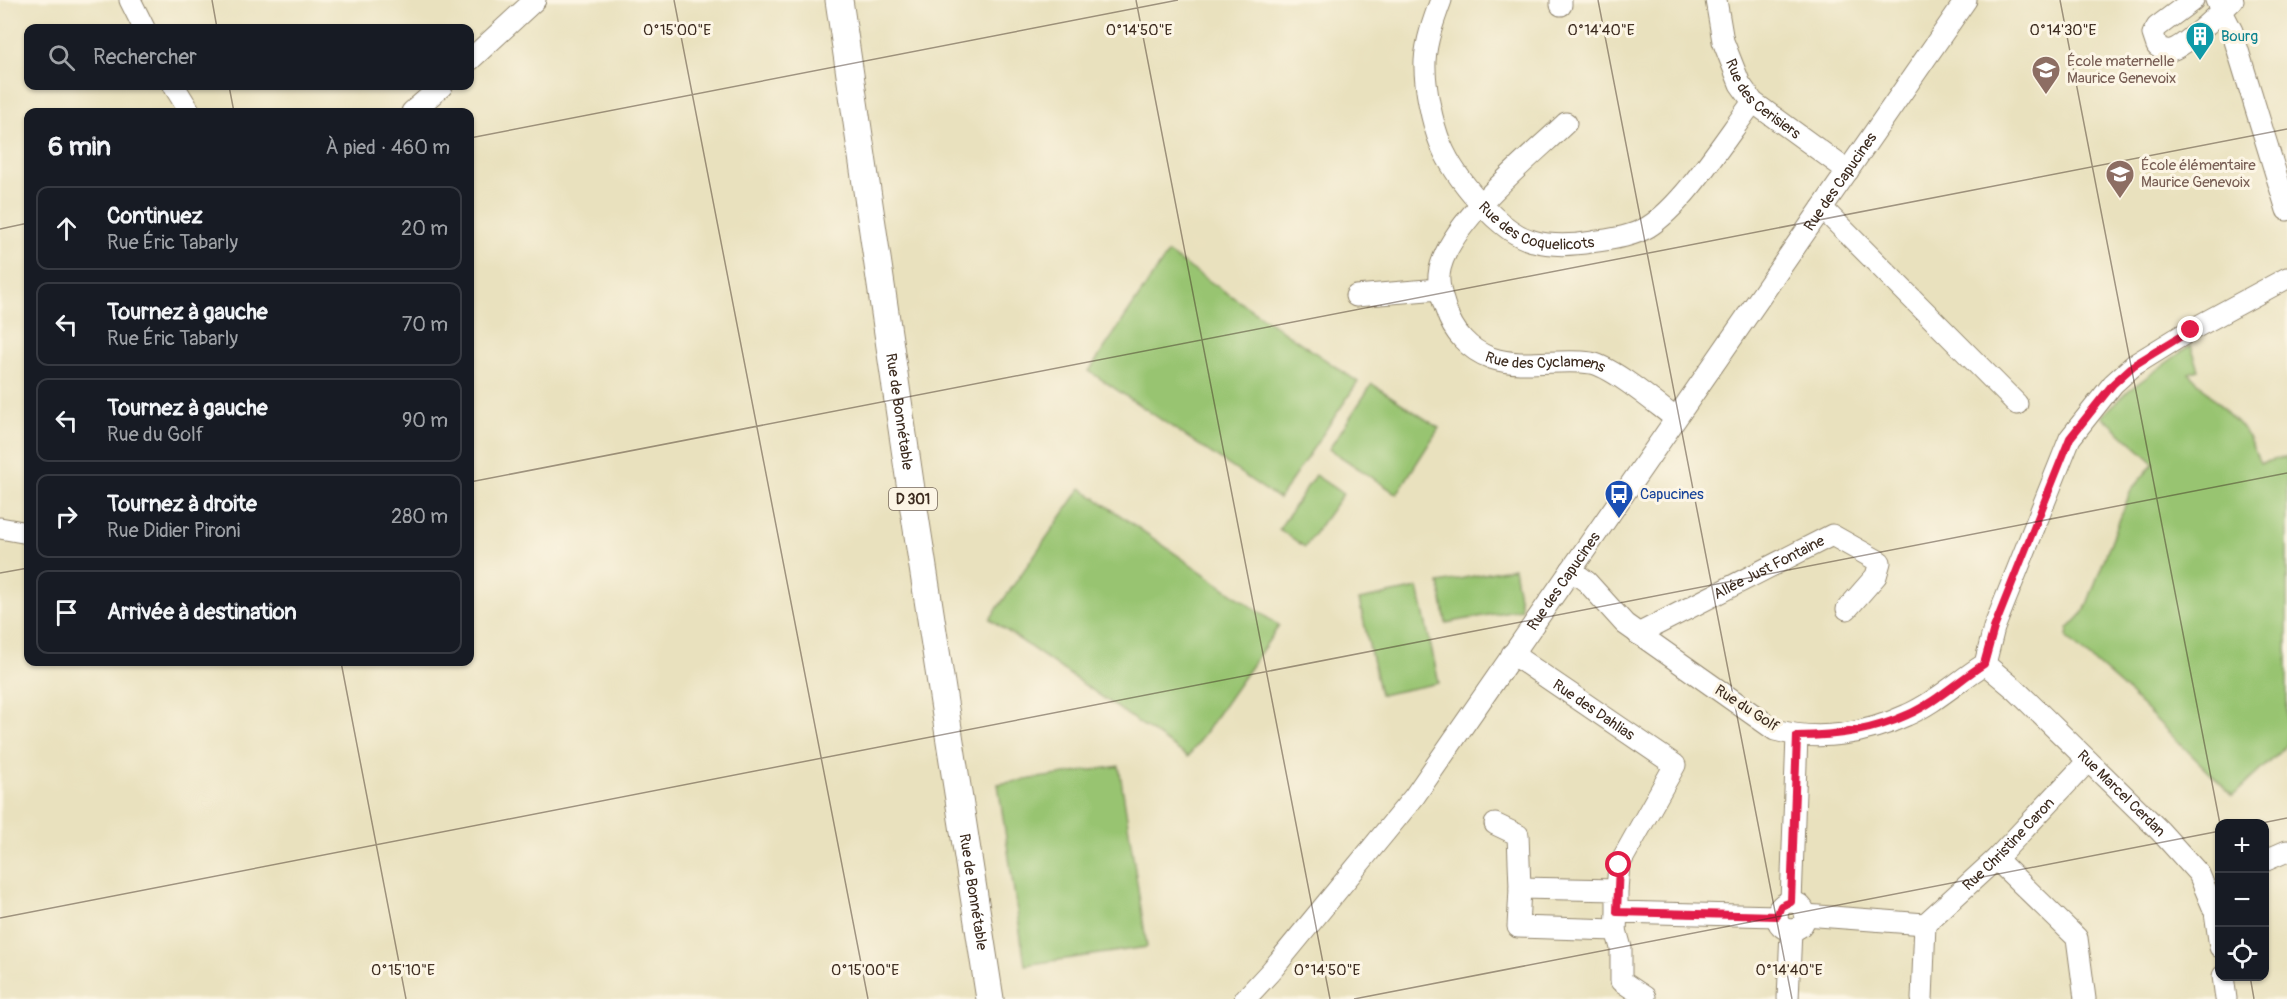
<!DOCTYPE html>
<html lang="fr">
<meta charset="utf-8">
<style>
:root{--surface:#171b24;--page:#242831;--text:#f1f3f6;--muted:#9ea1a6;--line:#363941}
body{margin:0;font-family:Pangolin,sans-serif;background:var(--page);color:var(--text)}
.controls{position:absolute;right:18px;bottom:18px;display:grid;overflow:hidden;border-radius:12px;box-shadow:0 2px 4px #0004}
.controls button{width:54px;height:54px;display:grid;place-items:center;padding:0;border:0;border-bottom:2px solid var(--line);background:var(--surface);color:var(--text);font:30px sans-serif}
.stop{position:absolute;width:18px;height:18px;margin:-14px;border:4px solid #e11d48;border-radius:50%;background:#fff}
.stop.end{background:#e11d48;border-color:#fff;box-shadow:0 2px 6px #0008}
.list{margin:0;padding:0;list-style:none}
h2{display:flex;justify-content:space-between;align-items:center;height:78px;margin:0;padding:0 24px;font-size:26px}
h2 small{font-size:20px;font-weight:400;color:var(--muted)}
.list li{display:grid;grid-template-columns:39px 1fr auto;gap:18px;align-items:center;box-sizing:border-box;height:84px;margin:0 12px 12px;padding:0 12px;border:2px solid var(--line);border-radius:12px}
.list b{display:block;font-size:22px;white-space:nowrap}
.list p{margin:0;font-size:20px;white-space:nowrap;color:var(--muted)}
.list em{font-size:20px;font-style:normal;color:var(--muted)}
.icon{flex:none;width:33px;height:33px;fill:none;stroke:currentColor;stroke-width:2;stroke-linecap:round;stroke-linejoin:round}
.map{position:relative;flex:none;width:2287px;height:999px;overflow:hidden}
.search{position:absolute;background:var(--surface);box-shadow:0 2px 4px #0004;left:24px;top:24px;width:450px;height:66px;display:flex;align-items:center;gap:15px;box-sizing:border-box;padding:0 21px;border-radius:12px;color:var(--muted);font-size:22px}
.panel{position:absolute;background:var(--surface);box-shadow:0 2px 4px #0004;left:24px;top:108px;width:450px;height:558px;border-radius:12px}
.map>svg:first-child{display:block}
.green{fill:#98c471;stroke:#6a7748;stroke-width:1.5}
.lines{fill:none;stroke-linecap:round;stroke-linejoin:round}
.minor-casing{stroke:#92866e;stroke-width:23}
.major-casing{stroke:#92866e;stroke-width:29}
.minor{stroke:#fff;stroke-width:21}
.major{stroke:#fff;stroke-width:27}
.route{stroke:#e11d48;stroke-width:8}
.ticks{fill:none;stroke:#3b2a1e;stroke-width:1.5;stroke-opacity:0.45}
.labels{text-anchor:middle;stroke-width:6;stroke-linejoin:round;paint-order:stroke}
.shield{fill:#fcf5e5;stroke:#75675a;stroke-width:1.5}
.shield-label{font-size:14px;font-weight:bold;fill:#3b2a1e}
.culture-label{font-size:15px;fill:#0d838f;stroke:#fcf5e5;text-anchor:start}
.education-label{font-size:15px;fill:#785e54;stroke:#fcf5e5;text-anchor:start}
.street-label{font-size:15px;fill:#3b2a1e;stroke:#fcf5e5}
.transit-label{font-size:15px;fill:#164399;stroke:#fcf5e5;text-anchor:start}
.ticks-label{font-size:15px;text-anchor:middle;fill:#3b2a1e;stroke:#fcf5e5;stroke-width:6;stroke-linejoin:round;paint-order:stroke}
</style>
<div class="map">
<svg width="2287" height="999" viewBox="0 0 2287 999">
<rect width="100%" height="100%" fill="#fcf5e5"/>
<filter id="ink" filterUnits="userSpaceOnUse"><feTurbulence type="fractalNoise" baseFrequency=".0167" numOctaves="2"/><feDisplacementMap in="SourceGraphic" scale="12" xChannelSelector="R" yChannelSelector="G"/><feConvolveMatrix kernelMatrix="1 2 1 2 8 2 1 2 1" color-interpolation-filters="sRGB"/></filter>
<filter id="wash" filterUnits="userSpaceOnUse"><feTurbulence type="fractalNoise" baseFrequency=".008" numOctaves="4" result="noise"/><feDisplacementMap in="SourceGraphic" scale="24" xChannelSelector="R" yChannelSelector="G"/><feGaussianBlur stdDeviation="1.35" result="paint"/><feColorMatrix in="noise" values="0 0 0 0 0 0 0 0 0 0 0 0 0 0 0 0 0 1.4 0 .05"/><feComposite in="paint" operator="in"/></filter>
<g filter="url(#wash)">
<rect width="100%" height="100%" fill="#e9e1be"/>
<!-- green -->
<path class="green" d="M1168,253L1358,382L1279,499L1089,371Z
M2191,345L2199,370L2189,373L2245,431L2260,463L2287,457V745L2233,796L2122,686L2067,638L2068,629L2084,612L2131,490L2154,463L2102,416L2129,390Z
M1372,384L1439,428L1397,494L1329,449Z
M1315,475L1343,494L1305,547L1279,529Z
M1081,488L1279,626L1188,757L990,619Z
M1514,568L1521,609L1446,623L1439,583Z
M1418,588L1439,683L1380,695L1359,600Z
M1119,766L1147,947L1025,965L998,784Z"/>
</g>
<g filter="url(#ink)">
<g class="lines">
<!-- minor casing -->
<g class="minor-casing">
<g id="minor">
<path d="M130,0L144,28"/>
<path id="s1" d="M1441,0C1434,19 1426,41 1425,61C1424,85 1432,123 1441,145C1454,176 1499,233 1533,241C1551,246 1574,245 1592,242C1611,239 1631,237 1648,227C1684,205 1727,136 1753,102"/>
<path id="s2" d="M1716,0L1723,41L1740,84L1753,102L1848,171"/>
<path d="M2193,0L2157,27L2153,34L2157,46C2161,49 2166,51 2171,50C2185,47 2221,11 2233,0"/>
<path d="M2216,0L2232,31L2287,210"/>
<path d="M1561,5V0"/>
<path d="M470,60L535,0"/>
<path d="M174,86L190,112"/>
<path d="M412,112L442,86"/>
<path id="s3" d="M1566,123C1531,157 1444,226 1439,275C1438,287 1442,298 1446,310C1453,332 1469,350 1491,358C1524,369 1558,358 1591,363C1613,367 1656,404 1675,418"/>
<path d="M1822,208L2017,404"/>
<path d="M1356,296L1439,289"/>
<path d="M0,528L28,533"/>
<path d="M1571,570L1587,582L1625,624L1775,730C1819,742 1866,734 1907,715C1935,703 1959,680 1985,664L1994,628L2070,438L2113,384L2134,365L2189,331L2287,278"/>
<path id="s4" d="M1638,634L1832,535L1880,562L1876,576L1847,609"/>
<path id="s5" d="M1512,654L1675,765L1619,865L1617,890"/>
<path id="s6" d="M1985,664L2016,690L2160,831L2199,874L2215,912L2220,947"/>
<path d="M1495,824L1518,835L1520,888"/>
<path d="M1996,859L2077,938L2085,999"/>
<path d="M2264,861L2287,851"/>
<circle cx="1791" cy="916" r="14"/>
<path d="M1791,902L1797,736"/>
<path d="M1617,912L1616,930L1518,927L1520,888L1617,890V912L1777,916"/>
<path id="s7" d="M1805,915L1925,924L1996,859L2088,761"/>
<path d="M1616,930L1621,948V981L1645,997"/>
<path d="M2223,976L2226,999"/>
<path id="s8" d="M1245,999L1271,971L1414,797L1966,0"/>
<path d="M1788,999L1791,930"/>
<path d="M1922,999L1925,924"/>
</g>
</g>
<!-- major casing -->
<g class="major-casing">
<g id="major">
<path id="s9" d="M839,0L913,503L990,999"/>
</g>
</g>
<!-- minor -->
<use href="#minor" class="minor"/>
<!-- major -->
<use href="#major" class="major"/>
</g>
</g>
<g class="lines" filter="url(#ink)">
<!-- route -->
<path class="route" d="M1619,865L1617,912L1777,916L1781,906L1791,902L1797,736C1835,736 1872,731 1907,715C1935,703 1959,680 1984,664L1994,628L2070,438L2113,384L2134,365L2191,330"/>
</g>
<!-- ticks -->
<path class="ticks" d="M212,0L217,28M674,0L868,999M1136,0L1330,999M1598,0L1792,999M2060,0L2220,824M229,86L234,112M470,138L1178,0M0,229L28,223M470,482L2287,129M0,573L28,568M341,662L406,999M2257,824L2287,818M0,918L2287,473M2250,976L2254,999M1354,999L2220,831"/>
<!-- icons -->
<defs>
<g id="building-pin" transform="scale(1.5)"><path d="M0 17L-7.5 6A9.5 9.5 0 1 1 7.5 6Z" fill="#0f9aa8" stroke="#fcf5e5"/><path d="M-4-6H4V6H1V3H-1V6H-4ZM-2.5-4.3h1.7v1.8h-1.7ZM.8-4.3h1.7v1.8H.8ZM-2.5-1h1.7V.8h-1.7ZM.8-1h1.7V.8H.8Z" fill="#fff"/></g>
<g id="school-pin" transform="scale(1.5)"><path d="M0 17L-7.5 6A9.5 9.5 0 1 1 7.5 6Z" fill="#8d6e63" stroke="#fcf5e5"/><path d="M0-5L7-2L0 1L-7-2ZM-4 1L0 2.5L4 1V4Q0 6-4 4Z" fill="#fff"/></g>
<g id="bus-pin" transform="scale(1.5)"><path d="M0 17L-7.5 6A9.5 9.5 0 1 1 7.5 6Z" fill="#1a4fb4" stroke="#fcf5e5"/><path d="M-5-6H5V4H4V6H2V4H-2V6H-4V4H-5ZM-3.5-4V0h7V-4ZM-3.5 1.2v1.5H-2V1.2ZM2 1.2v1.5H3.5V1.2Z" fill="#fff"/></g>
</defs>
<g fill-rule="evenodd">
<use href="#building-pin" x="2200" y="36"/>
<use href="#school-pin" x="2046" y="70"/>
<use href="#school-pin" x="2120" y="174"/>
<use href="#bus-pin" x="1619" y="494"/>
</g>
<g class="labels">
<!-- shield labels -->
<rect class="shield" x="889" y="488" width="48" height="22" rx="4.5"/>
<g class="shield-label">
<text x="913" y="504">D 301</text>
</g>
<!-- culture labels -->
<g class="culture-label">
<text x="2221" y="41">Bourg</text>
</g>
<!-- education labels -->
<g class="education-label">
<text x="2067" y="66">École maternelle<tspan x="2067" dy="17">Maurice Genevoix</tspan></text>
<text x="2141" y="170">École élémentaire<tspan x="2141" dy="17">Maurice Genevoix</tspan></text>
</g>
<!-- street labels -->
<g class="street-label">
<text dy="5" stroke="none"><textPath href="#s2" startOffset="114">Rue des Cerisiers</textPath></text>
<text dy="5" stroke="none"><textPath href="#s8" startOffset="1012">Rue des Capucines</textPath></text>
<text dy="5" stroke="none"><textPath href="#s1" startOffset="284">Rue des Coquelicots</textPath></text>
<text dy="5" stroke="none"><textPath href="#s3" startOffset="360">Rue des Cyclamens</textPath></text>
<text dy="5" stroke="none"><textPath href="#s9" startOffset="416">Rue de Bonnétable</textPath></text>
<text dy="5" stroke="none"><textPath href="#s4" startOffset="147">Allée Just Fontaine</textPath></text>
<text dy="5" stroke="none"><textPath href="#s8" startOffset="526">Rue des Capucines</textPath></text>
<text transform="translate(1747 708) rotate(33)" y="5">Rue du Golf</text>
<text dy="5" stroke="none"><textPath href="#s5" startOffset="99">Rue des Dahlias</textPath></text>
<text dy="5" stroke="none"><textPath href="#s6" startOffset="188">Rue Marcel Cerdan</textPath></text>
<text dy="5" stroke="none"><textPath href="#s7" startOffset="236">Rue Christine Caron</textPath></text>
<text dy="5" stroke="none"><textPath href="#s9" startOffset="902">Rue de Bonnétable</textPath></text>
</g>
<!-- transit labels -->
<g class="transit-label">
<text x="1640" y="499">Capucines</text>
</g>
</g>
<g class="ticks-label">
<text x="677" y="35">0°15'00"E</text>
<text x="1139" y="35">0°14'50"E</text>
<text x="1601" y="35">0°14'40"E</text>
<text x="2063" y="35">0°14'30"E</text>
<text x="403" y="975">0°15'10"E</text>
<text x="865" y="975">0°15'00"E</text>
<text x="1327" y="975">0°14'50"E</text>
<text x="1789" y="975">0°14'40"E</text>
</g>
</svg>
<div class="controls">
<button>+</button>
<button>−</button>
<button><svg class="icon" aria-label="locate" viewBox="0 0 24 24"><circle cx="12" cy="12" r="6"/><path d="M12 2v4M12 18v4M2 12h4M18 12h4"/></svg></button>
</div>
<div class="stop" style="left:1619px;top:865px"></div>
<div class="stop end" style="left:2191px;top:330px"></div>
<div class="search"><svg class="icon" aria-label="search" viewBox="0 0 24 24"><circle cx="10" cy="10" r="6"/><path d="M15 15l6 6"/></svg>Rechercher</div>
<section class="panel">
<h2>6 min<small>À pied · 460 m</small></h2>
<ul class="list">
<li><svg class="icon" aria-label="ahead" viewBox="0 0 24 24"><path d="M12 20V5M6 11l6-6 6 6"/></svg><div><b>Continuez</b><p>Rue Éric Tabarly</p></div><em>20 m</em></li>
<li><svg class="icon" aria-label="left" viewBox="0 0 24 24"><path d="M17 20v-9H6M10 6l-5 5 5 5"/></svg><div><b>Tournez à gauche</b><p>Rue Éric Tabarly</p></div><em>70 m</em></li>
<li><svg class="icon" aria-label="left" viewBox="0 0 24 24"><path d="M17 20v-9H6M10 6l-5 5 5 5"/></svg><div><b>Tournez à gauche</b><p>Rue du Golf</p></div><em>90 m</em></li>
<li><svg class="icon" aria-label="right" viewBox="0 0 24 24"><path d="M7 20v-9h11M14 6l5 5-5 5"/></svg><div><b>Tournez à droite</b><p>Rue Didier Pironi</p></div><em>280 m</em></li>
<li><svg class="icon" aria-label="arrive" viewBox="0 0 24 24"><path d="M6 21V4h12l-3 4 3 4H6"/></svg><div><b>Arrivée à destination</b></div></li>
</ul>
</section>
</div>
